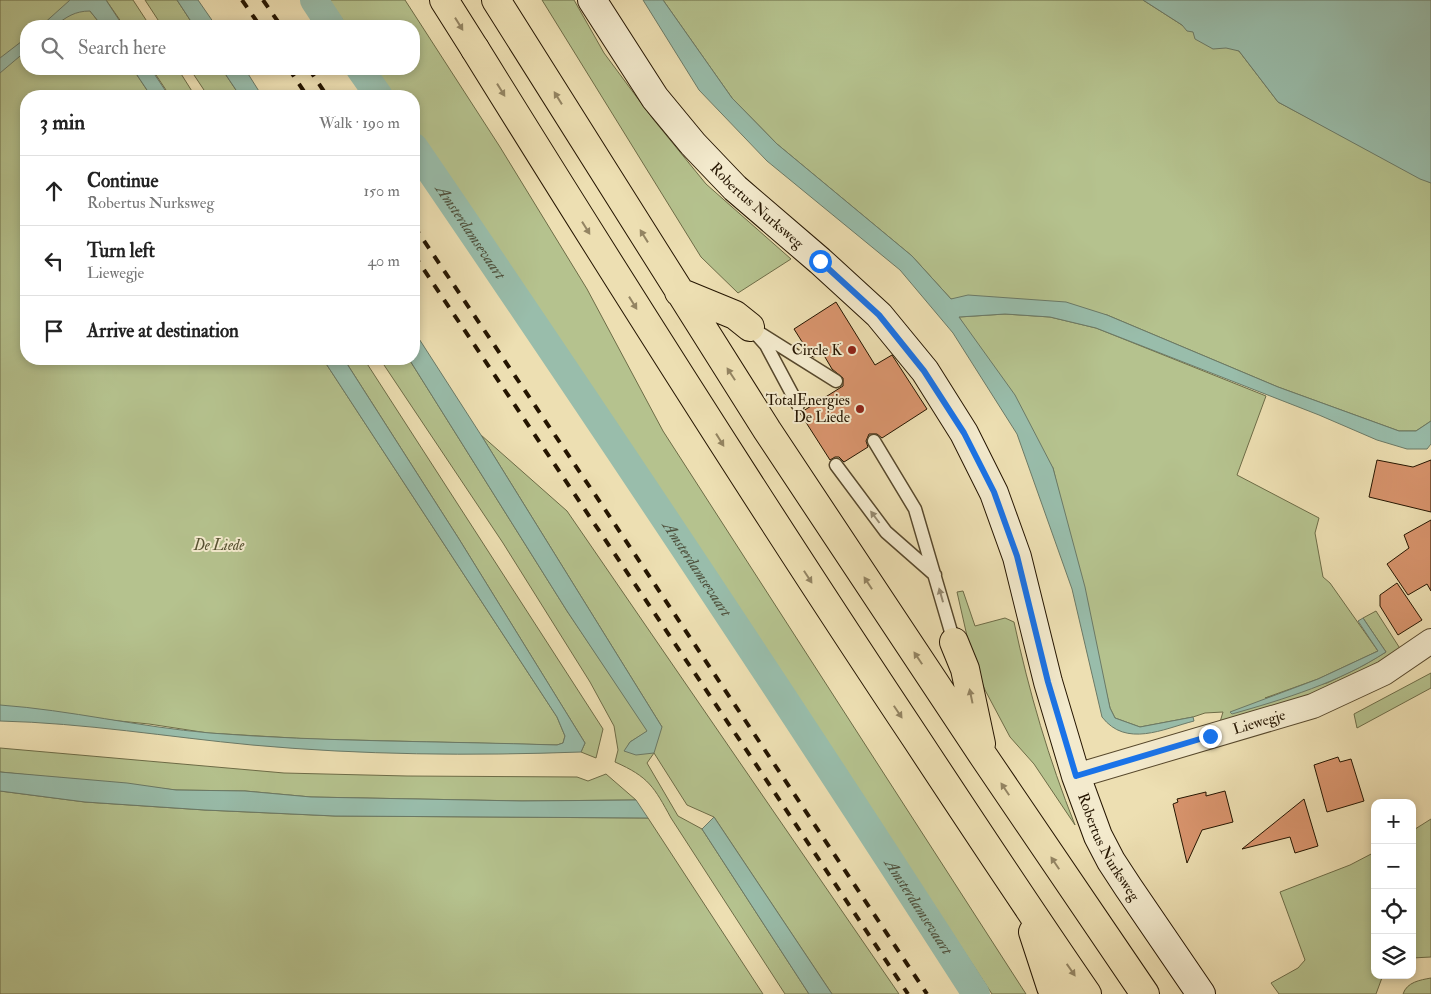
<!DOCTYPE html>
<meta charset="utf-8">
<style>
:root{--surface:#fff;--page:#f2f2f2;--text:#222;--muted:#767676;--line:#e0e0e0}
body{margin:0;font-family:"IM FELL Double Pica",serif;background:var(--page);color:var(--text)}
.controls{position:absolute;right:15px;bottom:15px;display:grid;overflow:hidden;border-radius:10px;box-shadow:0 2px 8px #0003}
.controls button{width:45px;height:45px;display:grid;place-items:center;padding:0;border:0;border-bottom:1px solid var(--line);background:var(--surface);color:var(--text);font:25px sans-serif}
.stop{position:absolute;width:15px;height:15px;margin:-11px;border:4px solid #1a73e8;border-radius:50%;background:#fff}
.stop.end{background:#1a73e8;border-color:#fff;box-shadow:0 1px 5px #0008}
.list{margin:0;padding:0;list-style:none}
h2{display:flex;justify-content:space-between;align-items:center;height:65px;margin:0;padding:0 20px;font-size:21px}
h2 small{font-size:16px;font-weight:400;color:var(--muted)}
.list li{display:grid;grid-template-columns:32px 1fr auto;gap:15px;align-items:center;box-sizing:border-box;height:70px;padding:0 20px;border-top:1px solid var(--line)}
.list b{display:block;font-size:19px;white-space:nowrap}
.list p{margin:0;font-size:16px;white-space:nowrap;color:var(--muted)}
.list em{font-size:16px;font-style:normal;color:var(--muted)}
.icon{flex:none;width:28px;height:28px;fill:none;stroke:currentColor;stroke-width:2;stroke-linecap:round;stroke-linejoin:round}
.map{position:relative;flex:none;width:1431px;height:994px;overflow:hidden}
.search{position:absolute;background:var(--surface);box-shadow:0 2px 8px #0003;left:20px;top:20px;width:400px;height:55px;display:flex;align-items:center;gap:12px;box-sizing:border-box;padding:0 18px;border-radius:20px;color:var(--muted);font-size:19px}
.panel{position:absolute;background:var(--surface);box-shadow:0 2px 8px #0003;left:20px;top:90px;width:400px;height:275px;border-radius:20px}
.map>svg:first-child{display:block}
.green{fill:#b5c28e;stroke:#6d6c47}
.water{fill:#99bdab;stroke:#6b7a67}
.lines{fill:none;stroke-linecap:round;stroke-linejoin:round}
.canal{stroke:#99bdab;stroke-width:28}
.building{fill:#d8946d;stroke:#251500}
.service-casing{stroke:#57482c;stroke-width:15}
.minor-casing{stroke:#57482c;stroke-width:26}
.secondary-casing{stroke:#251500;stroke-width:30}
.primary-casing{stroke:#251500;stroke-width:30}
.motorway-casing{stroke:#251500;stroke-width:30}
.service{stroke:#f3eacd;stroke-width:12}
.minor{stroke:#f3eacd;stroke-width:24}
.secondary{stroke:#f3eacd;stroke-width:28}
.primary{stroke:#eddfb2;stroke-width:28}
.motorway{stroke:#eddfb2;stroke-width:28}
.rail{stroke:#251500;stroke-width:4;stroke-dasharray:9 9;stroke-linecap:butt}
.oneway{fill:#938462}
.oneway2{fill:#968a71}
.route{stroke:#1a73e8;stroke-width:6}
.poi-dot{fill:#8f2418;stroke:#f3eacd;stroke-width:2}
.labels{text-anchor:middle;stroke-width:4;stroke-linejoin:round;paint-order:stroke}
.street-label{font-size:15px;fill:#251500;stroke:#f3eacd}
.poi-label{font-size:15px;fill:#251500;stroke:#f3eacd;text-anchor:end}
.park-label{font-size:15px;font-style:italic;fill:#575232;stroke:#f3eacd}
.water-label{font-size:16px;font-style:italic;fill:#4e503c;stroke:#f3eacd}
</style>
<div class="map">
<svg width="1431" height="994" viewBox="0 0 1431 994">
<rect width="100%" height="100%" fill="#eddfb2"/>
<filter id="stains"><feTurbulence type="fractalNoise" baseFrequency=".004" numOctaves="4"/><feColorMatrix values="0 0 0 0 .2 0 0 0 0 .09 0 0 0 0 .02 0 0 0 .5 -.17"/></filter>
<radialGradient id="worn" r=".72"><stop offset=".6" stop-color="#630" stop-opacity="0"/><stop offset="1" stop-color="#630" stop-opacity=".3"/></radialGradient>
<!-- green -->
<path class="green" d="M0,0H90V11L102,26H26V69H133L151,96H26V359H323L557,717L565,736L563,743L557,745L309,739L208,733L149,724L0,709Z
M106,0H133L150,26H124Z
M145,0H177L194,26H162Z
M329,0H405L500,147L587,289L663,431L1026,994H992L792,689L414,127V96H393L375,69H414V26H347Z
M542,0H574L604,53L653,119L706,184L791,259L738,293L701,257Z
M663,0H1143L1182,25L1239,51L1278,102L1431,183V421L1416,431H1399L1278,387L1107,315L951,299L912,256L777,144L732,98Z
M152,69H178L195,96H170Z
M190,69H222L240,96H208Z
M1005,314L1050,317L1096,328L1266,396L1237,475L1319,518L1315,533L1323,577L1330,583L1378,651L1318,679L1265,698L1327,683L1364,665L1386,652L1363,618L1376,611L1401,650L1354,675L1315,693L1220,722L1223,712L1205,713L1193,717L1140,727L1115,718L1110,708L1053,468L959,317Z
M344,359H364L603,729L596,758L581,752L585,743L459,539Z
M380,359H409L567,611L648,731L630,742L625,751L662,727L481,435L567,511L899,994H832L714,817L687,805L654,753L647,763L678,816L702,829L809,994H785L671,818C654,787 649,777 615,762L618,750L614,726L590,682L503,543Z
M963,591L975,626L1005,618L1014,622C1029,692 1049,760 1075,825L1034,764L1010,737L985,690L972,658L957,592Z
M1431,673V688L1357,728L1354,714Z
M0,748L284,773L407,776L577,777L588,781L606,774L636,800L522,801L311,797L245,791L176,790L0,772Z
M0,791L85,802L205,810L335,816L648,818L763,994H0Z
M1431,819V957L1412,958V831Z
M1375,852V975H1383L1376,994H1279L1271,983L1298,968L1305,960L1280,892L1350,865Z
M1431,978V994H1403C1407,982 1420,980 1431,978Z"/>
<!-- water -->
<path class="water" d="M70,0H106L123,26H102L90,11C75,11 66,17 55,26H41Z
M177,0H198L216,26H194Z
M643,0H663L732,98L777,144L912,256L951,299L968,295L1066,302L1107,315L1278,387L1399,431H1416L1431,421V444L1427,449H1407L1377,440L1319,415L1096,328L1050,317L1005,314L959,317L1015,395L1053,468L1085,587L1110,708L1115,718L1140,727L1193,717L1194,721C1163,729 1126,748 1102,717L1072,589L1017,434L953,333L900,270L767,161L699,90Z
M1143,0H1431V183L1420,179L1278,102L1239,51L1226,48L1213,49L1195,39L1193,32L1187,31L1182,25Z
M26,38V51L0,73V58Z
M133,69H151L169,96H151Z
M222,69H245L262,96H240Z
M414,331L481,435L662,727L654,753L636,755L624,751L630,742L647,731L567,611L409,359H414Z
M323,359H344L349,367L459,539L585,743L581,752C472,756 361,755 252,745C168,737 85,723 0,721V705C70,710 139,727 210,733C325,742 441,741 557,745L563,743L565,736L557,717Z
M1363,618L1386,652C1340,682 1285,699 1232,714L1230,712L1318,679L1378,651L1358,621Z
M0,772L127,783L176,790L245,791L311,797L522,801L636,800L648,818L335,816L205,810L85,802L0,791Z
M714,817L832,994H809L702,829Z"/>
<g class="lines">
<!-- canal -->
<g class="canal">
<path d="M314,0L331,26"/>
<path d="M360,69L379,96"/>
<path id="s1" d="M414,147C605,427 793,709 976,994"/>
</g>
</g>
<!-- building -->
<path class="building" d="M836,302L875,365L892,355L927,409L882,438L877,434H869L866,441L868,447L844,462L839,457H835L830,460L800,413L843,386V378L832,369L822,352L814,357L811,356L794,329Z
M1377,460L1413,467L1431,460V512L1369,497Z
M1431,520V591L1427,584L1408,595L1387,564L1409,548L1404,535Z
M1397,583L1422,620L1398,635L1380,606V595Z
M1338,757L1340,762L1351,759L1364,801L1327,812L1314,765Z
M1225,791L1233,822L1202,830L1187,863L1173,804L1178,802L1177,799L1206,792V796Z
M1304,799L1318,846L1295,853L1290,837L1242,849Z"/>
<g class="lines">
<!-- service casing -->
<g class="service-casing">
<path id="service" d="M750,327L836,381
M758,336L766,345L798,405
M874,441L915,509L954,642
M836,465L886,532L935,575"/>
</g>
<!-- minor casing -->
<g class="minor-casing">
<g id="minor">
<path id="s2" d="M1076,776L1313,706L1384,673L1431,641"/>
</g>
</g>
<!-- secondary casing -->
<g class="secondary-casing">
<g id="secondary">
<path id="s3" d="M592,0L655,98L693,144L735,188L820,261L879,315L925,371L964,433L994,493L1017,557L1048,682L1076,776L1098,836L1111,861L1128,887L1201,994"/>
</g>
</g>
<!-- primary casing -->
<g class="primary-casing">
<path id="primary" d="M496,0L767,430L984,757L1145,994
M475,49C619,281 765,512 917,740C973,825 1029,910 1087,994
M679,292L735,315L750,327
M954,642L965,669L981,744
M1033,932L1051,987L1056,994"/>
</g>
<!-- motorway casing -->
<g class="motorway-casing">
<path id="motorway" d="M444,0L475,49"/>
</g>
<!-- service -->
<use href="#service" class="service"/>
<!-- minor -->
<use href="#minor" class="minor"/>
<!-- secondary -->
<use href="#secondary" class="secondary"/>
<!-- primary -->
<use href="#primary" class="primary"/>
<!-- motorway -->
<use href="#motorway" class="motorway"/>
<!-- rail -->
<path class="rail" d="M242,0L260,26
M263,0L281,26
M289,69L307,96
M309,69L327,96
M414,226L606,511L927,994
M414,255L755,763L908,994"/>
</g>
<!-- one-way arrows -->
<defs><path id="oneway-solid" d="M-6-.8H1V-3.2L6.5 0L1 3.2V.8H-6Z" transform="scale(1.25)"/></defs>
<g class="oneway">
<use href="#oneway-solid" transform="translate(459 24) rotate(58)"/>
<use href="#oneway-solid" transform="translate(501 90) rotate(58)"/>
<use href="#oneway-solid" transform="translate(558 98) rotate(-122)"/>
<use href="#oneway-solid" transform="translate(586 228) rotate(58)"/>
<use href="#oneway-solid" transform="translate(644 236) rotate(-122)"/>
<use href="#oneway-solid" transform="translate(633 303) rotate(58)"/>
<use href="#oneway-solid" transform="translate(731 374) rotate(-123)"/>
<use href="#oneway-solid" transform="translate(720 440) rotate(58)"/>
<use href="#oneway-solid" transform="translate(808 577) rotate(57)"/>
<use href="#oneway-solid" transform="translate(868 583) rotate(-123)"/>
<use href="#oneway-solid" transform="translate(918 658) rotate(-124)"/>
<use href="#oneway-solid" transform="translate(971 696) rotate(-102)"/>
<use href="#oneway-solid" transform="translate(898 712) rotate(56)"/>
<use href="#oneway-solid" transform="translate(1005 789) rotate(-124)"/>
<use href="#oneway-solid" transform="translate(1055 863) rotate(-124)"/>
<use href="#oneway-solid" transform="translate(1071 970) rotate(55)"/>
</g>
<g class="oneway2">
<use href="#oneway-solid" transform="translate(875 517) rotate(-127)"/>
<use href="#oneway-solid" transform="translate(941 595) rotate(-106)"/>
</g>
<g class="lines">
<!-- route -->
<path class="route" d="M820,261L879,315L924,371L964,433L994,492L1017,556L1048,682L1076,776L1210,736"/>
</g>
<!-- markers -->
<g class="poi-dot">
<circle cx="852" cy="350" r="5"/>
<circle cx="860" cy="409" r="5"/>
</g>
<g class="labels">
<!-- street labels -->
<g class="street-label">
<text dy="5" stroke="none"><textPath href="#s3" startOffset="265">Robertus Nurksweg</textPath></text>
<text dy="5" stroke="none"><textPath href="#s2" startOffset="191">Liewegje</textPath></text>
<text dy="5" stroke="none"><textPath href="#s3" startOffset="1015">Robertus Nurksweg</textPath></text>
</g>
<!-- poi labels -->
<g class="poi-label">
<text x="842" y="355">Circle K</text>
<text x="850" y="405">TotalEnergies<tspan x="850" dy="17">De Liede</tspan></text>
</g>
<!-- park labels -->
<g class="park-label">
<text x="219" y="550">De Liede</text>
</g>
<!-- water labels -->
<g class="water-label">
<text dy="6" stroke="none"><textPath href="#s1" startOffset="102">Amsterdamsevaart</textPath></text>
<text dy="6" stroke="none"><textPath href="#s1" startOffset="508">Amsterdamsevaart</textPath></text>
<text dy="6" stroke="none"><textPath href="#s1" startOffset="912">Amsterdamsevaart</textPath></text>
</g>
</g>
<rect width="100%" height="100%" filter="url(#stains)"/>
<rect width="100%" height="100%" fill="url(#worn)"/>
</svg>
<div class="controls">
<button>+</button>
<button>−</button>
<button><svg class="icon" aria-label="locate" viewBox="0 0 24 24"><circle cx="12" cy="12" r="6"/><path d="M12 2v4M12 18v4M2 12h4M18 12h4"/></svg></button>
<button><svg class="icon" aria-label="layers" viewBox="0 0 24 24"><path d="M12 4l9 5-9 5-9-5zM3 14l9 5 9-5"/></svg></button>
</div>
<div class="stop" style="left:820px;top:261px"></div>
<div class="stop end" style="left:1210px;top:736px"></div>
<div class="search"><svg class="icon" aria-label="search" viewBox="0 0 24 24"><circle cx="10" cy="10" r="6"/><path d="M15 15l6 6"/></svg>Search here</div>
<section class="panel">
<h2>3 min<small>Walk · 190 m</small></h2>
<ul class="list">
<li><svg class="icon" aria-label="ahead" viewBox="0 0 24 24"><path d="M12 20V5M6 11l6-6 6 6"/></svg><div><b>Continue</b><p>Robertus Nurksweg</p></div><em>150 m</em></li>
<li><svg class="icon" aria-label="left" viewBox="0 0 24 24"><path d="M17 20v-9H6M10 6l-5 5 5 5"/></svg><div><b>Turn left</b><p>Liewegje</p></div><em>40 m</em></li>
<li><svg class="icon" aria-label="arrive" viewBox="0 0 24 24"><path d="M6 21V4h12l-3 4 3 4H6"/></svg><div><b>Arrive at destination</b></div></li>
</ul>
</section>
</div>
